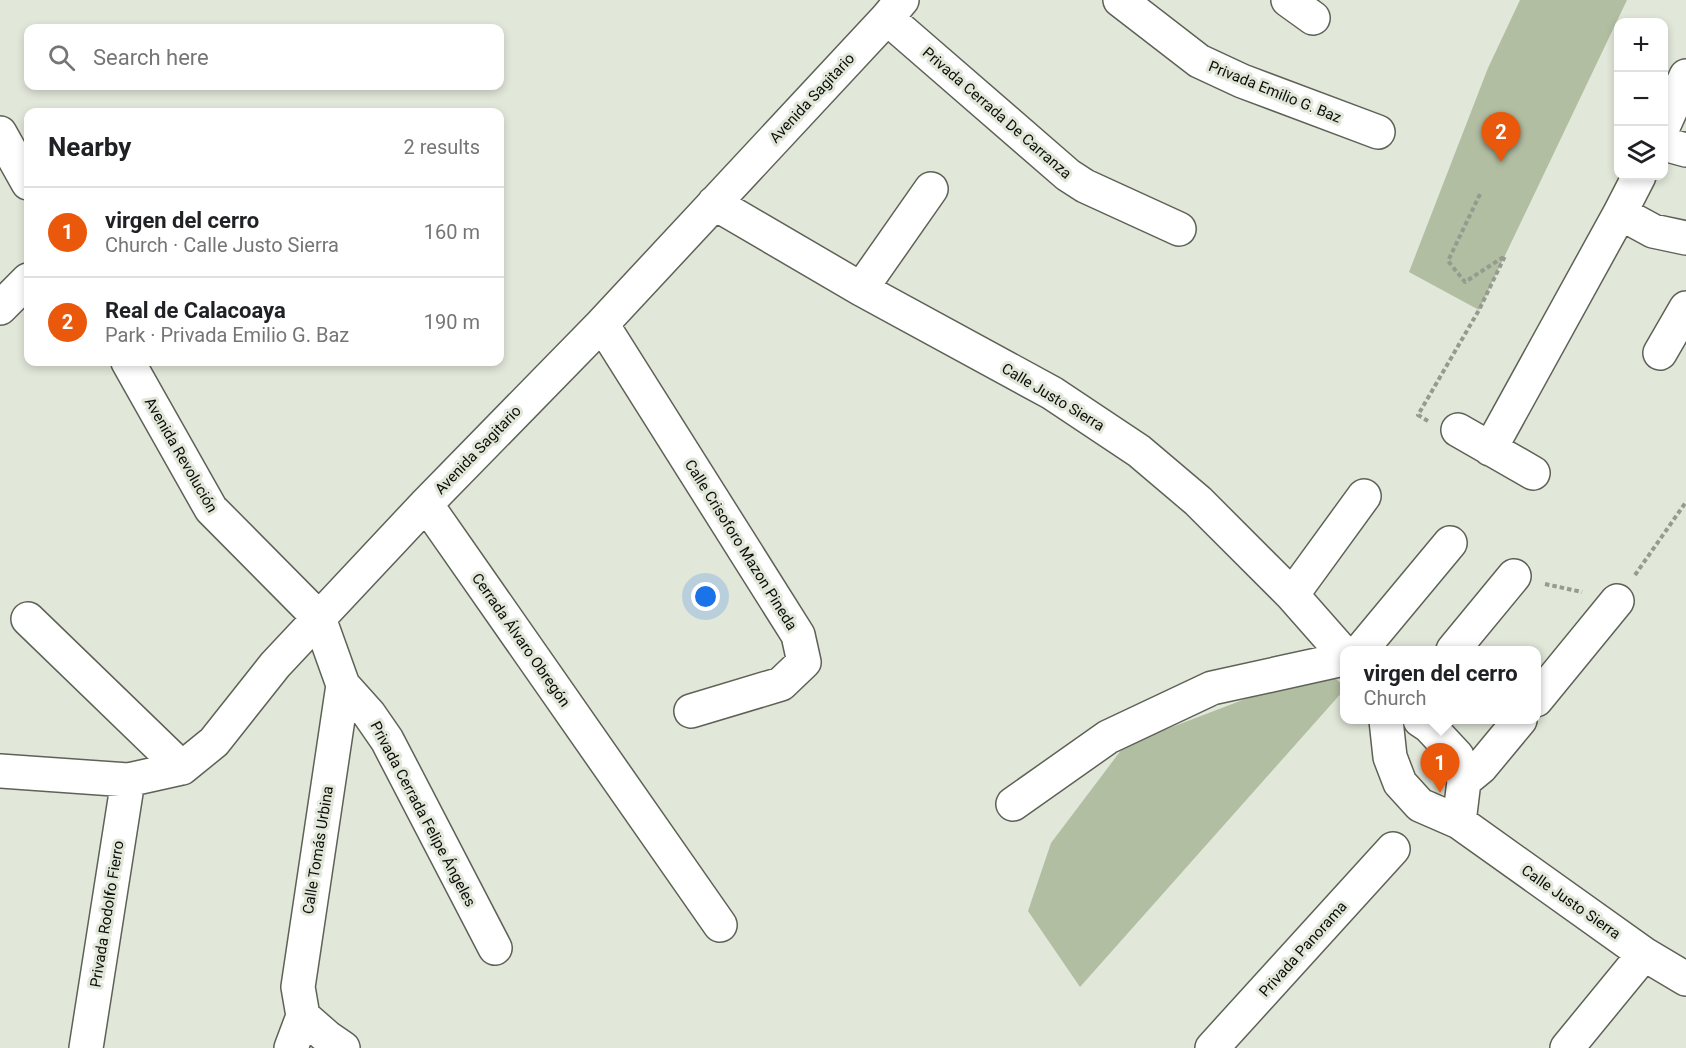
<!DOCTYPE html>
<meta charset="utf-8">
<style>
:root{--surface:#fff;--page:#f2f2f2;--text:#202124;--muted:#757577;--line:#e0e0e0;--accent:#ea580c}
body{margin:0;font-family:Roboto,sans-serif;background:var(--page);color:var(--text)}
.controls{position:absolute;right:18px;top:18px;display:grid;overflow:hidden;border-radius:12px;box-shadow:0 3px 9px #0003}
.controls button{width:54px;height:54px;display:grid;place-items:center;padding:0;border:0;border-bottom:2px solid var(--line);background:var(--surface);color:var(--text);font:30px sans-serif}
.you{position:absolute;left:706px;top:597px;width:21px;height:21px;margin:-15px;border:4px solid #fff;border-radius:50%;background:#1a73e8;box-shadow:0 0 0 9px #1a73e833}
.badge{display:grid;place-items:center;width:39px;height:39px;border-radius:50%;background:var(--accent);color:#fff;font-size:20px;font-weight:700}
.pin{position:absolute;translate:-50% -50px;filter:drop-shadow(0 2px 3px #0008)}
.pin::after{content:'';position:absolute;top:32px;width:21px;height:18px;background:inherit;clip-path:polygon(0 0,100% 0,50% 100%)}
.popup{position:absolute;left:1340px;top:646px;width:201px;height:78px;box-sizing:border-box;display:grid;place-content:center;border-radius:12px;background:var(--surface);filter:drop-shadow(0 2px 4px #0005);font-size:20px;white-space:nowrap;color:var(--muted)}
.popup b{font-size:22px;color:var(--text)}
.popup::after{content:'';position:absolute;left:50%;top:100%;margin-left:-12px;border:12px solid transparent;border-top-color:var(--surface)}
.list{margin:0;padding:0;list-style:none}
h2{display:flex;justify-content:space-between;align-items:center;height:78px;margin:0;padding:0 24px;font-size:26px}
h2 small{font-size:20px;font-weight:400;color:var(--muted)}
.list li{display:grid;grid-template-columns:39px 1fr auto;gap:18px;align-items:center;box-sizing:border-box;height:90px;padding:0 24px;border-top:2px solid var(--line)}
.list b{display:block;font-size:22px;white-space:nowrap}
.list p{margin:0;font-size:20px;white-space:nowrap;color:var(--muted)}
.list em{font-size:20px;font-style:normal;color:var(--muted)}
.icon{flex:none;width:33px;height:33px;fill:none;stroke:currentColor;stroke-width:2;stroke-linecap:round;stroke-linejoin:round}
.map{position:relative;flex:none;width:1686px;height:1048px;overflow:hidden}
.search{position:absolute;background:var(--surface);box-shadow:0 3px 9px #0003;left:24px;top:24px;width:480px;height:66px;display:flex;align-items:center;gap:15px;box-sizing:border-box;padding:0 21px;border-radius:12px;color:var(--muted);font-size:22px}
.panel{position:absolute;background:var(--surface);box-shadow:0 3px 9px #0003;left:24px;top:108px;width:480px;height:258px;border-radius:12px}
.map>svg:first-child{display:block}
.green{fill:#b2bea2}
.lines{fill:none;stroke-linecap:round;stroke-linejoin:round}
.minor-casing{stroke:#5d6256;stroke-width:36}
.path{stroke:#969b90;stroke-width:4;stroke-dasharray:4.5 3;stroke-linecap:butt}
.minor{stroke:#fff;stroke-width:33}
.labels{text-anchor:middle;stroke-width:6;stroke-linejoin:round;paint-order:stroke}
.street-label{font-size:15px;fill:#0c0e09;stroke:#e1e7d9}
</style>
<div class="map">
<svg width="1686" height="1048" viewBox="0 0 1686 1048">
<rect width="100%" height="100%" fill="#e1e7d9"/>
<!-- green -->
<path class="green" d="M1520,0H1627L1479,310L1409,272L1488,68Z
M1321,663L1344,687V690L1080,987L1028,911L1051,843L1125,745L1274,688Z"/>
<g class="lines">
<!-- minor casing -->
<g class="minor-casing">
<path id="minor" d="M1120,0L1199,61L1242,81L1378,132
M1288,0L1313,18
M887,18L1068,175L1085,186L1179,229
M1664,125L1686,76
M0,133L28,183
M1664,144L1686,150
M714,203L861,289L1052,393L1139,451L1198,501L1292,595L1344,654
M1620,213L1653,231L1686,238
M861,289L931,189
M0,308L28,280
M602,324L798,635L804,662L781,684L691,711
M1660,353L1686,308
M128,362L211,509L319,618L343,685L369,714L387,740L495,948
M1458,430L1533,473
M1490,449L1620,213L1639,176
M426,504L720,925
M1292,595L1364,496
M28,619L182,768
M1361,650L1450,543
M1453,650L1514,576
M1536,700L1617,601
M1386,720L1390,757L1400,783L1420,805L1459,822L1644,954L1686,979
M1420,720L1429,726L1457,756L1464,781L1459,822
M0,771L128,780L182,768L214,742L275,665L426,504L602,324L887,18L902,0
M1464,781L1481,767L1520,720
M1013,804L1108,737L1212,688L1344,659
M303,1016L327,1037L343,1048
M86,1048L128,780
M291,1048L303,1016L298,987L343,685
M1212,1048L1393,849
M1567,1048L1644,954"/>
</g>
<!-- path -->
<path class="path" d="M1428,421L1418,415L1479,310L1505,256L1465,282L1448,261L1481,192
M1635,575L1686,502
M1545,584L1582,592"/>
<!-- minor -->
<use href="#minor" class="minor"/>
</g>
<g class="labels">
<!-- street labels -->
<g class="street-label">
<text transform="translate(1275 92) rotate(22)" y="5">Privada Emilio G. Baz</text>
<text transform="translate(812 98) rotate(-47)" y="5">Avenida Sagitario</text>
<text transform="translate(997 113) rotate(41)" y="5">Privada Cerrada De Carranza</text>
<text transform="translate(1053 397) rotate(31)" y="5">Calle Justo Sierra</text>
<text transform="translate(478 450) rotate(-46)" y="5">Avenida Sagitario</text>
<text transform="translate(181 455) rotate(60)" y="5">Avenida Revolución</text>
<text transform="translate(741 545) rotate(58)" y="5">Calle Crisoforo Mazon Pineda</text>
<text transform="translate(521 640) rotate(55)" y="5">Cerrada Álvaro Obregón</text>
<text transform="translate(423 814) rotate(62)" y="5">Privada Cerrada Felipe Ángeles</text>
<text transform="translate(318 850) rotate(-81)" y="5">Calle Tomás Urbina</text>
<text transform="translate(1571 902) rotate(35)" y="5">Calle Justo Sierra</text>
<text transform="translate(107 914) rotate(-81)" y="5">Privada Rodolfo Fierro</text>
<text transform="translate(1303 949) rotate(-48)" y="5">Privada Panorama</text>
</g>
</g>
</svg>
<div class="controls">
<button>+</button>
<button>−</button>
<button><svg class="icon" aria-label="layers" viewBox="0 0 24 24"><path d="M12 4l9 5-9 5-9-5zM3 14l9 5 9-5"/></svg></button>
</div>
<div class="you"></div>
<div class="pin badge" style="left:1440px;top:793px">1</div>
<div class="popup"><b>virgen del cerro</b>Church</div>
<div class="pin badge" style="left:1501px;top:162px">2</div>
<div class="search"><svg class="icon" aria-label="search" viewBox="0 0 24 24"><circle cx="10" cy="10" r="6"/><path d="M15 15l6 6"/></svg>Search here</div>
<section class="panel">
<h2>Nearby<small>2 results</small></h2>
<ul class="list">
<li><span class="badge">1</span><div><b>virgen del cerro</b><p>Church · Calle Justo Sierra</p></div><em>160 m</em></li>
<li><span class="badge">2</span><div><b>Real de Calacoaya</b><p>Park · Privada Emilio G. Baz</p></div><em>190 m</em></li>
</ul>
</section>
</div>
